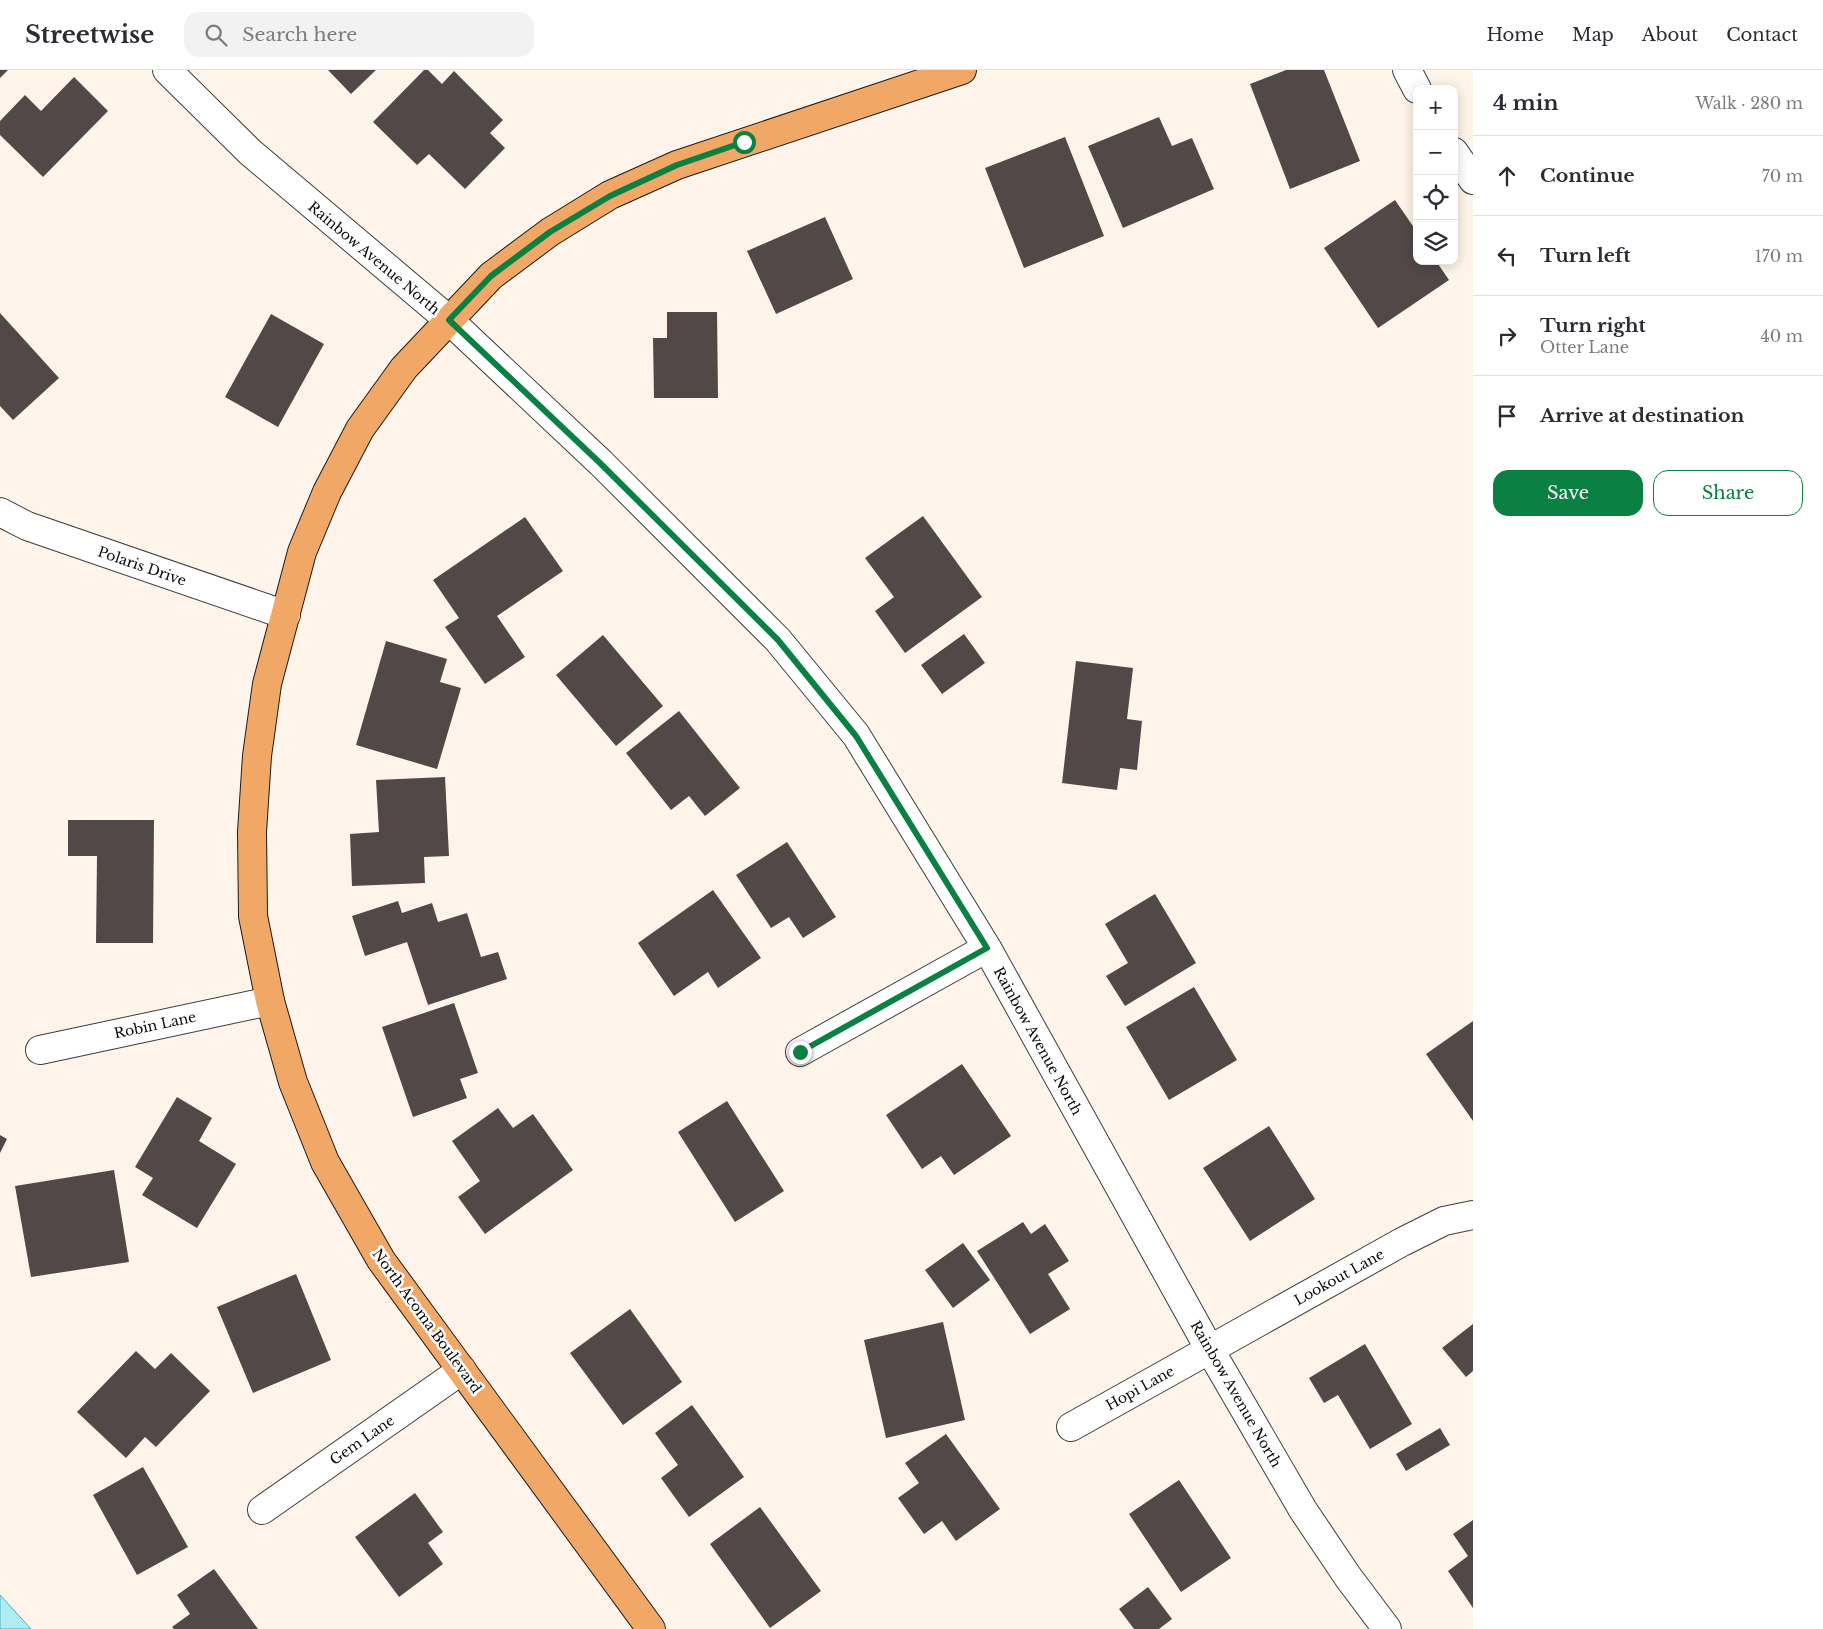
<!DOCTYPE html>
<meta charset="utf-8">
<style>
:root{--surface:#fff;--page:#f2f2f3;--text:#2b2b33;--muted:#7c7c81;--line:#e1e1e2;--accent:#0b8043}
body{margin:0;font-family:"Libre Baskerville",serif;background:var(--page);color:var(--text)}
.controls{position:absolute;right:15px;top:15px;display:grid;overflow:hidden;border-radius:10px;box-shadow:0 2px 12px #0003}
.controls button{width:45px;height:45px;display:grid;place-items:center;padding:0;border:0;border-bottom:1px solid var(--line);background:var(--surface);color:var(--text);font:25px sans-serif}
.stop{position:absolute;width:15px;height:15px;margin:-11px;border:4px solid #0b8043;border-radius:50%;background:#fff}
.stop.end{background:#0b8043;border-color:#fff;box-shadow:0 1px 5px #0008}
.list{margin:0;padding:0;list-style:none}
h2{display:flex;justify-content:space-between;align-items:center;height:65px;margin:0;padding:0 20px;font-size:21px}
h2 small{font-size:16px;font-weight:400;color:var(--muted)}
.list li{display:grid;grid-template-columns:32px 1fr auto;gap:15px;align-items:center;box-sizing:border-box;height:80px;padding:0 20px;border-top:1px solid var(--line)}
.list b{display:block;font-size:19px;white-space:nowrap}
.list p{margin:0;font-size:16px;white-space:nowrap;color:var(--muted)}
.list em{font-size:16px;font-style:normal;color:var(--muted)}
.actions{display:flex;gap:10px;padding:15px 20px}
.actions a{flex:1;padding:11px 0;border:1px solid var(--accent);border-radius:15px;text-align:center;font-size:18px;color:var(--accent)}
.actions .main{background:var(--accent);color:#fff}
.icon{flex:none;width:28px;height:28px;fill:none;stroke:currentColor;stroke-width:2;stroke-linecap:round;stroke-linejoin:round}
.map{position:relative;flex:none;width:1473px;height:1559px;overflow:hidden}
header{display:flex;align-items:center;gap:30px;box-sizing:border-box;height:70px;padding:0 25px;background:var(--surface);border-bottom:1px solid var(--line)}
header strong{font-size:24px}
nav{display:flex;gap:28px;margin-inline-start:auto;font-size:18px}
.search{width:350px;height:45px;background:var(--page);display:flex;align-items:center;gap:12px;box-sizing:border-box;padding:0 18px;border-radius:15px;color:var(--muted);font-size:19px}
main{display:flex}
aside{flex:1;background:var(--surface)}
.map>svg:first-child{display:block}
.water{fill:#b0ecf2;stroke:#3cb5c5}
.building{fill:#524847}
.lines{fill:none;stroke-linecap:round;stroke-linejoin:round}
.minor-casing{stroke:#3d3d3d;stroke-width:30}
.major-casing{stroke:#1b1b1b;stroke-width:30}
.minor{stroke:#fff;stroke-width:28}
.major{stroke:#f1a766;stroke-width:28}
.route{stroke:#0b8043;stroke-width:6}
.labels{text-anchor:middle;stroke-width:5;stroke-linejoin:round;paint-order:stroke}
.street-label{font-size:14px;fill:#0a0a0a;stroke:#fff}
</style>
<header>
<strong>Streetwise</strong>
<div class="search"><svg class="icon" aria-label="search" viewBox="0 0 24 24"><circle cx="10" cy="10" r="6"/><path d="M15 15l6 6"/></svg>Search here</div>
<nav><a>Home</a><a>Map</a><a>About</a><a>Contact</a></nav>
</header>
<main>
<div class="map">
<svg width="1473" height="1559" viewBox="0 0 1473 1559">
<rect width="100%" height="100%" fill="#fef4e9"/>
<!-- water -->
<path class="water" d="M0,1525L31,1559H0Z"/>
<!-- building -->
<path class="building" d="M0,0H8L0,8Z
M328,0H376L351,24Z
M424,0H428L442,14L454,1L503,50L490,63L505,78L465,119L429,84L417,95L373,52Z
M1286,0H1324L1360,91L1290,119L1250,14Z
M74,7L108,41L43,107L0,65V51L25,25L41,41Z
M1159,47L1172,76L1192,68L1214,119L1123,158L1088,76Z
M1065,67L1104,166L1024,198L985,98Z
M1395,130L1417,162V191H1436L1449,210L1378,258L1324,178Z
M825,147L853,209L776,244L747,181Z
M667,242H717L718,328H654L653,268H667Z
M0,243L59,308L13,350L0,336Z
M271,244L324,274L278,357L225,327Z
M923,446L982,527L905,583L875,541L894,527L865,488Z
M525,447L563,501L497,546L525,587L485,614L445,557L459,548L433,510Z
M964,564L985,593L942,624L921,595Z
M603,565L663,636L616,676L556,605Z
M386,571L447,589L440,612L461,618L437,699L356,675Z
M1076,591L1133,598L1127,649L1142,651L1137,700L1120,698L1117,720L1062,713Z
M679,641L740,718L705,746L689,726L671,740L626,683Z
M445,707L449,786L424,787L425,813L352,816L350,764L379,762L376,710Z
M68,750H154L153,873H96L97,786H68Z
M787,772L836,847L803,868L789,847L771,858L736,805Z
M713,820L761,888L718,918L708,902L674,926L638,873Z
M1155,824L1196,893L1125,936L1106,906L1128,893L1105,854Z
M398,831L402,843L432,833L438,852L467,843L481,887L498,882L507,909L428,935L407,872L365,886L352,846Z
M1194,917L1237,990L1169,1030L1126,957Z
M454,933L478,1003L460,1009L467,1028L413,1047L382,957Z
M1473,951V1051L1426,984Z
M962,994L1011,1066L954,1105L941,1086L922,1099L886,1045Z
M177,1027L212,1048L199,1071L236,1094L197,1158L142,1125L153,1108L135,1097Z
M727,1031L784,1121L735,1152L678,1062Z
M498,1038L513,1058L533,1044L573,1100L485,1164L458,1127L480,1111L452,1071Z
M1269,1056L1315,1129L1250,1171L1203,1098Z
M0,1065L7,1069L0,1083Z
M114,1100L129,1192L31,1207L15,1116Z
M1023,1152L1031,1164L1045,1154L1069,1191L1048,1204L1070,1239L1030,1264L977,1181Z
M963,1173L990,1210L953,1238L925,1200Z
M296,1204L331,1290L253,1323L217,1237Z
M630,1239L682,1312L623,1355L570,1283Z
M943,1252L965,1350L886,1368L864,1270Z
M1473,1254V1301L1466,1307L1442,1278Z
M1365,1274L1412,1354L1370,1379L1338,1325L1324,1333L1309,1308Z
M136,1281L155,1299L171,1283L210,1321L156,1377L145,1367L126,1388L77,1342Z
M692,1335L744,1407L689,1447L661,1408L678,1395L655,1363Z
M1440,1358L1450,1375L1406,1401L1396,1384Z
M946,1364L1000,1439L956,1471L942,1451L924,1464L898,1428L919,1413L905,1393Z
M143,1397L188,1477L137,1505L93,1425Z
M1179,1410L1231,1488L1181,1522L1129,1444Z
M415,1423L443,1462L428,1473L443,1494L399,1527L355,1467Z
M760,1437L821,1521L770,1558L710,1474Z
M1473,1450V1538L1448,1501L1468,1486L1453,1464Z
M214,1499L258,1559H174L172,1557L190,1544L177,1525Z
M1148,1517L1172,1549L1159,1559H1134L1119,1539Z"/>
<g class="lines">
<!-- minor casing -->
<g class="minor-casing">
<path id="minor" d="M167,0L250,82L449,250L601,393L778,570L856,665L987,878L1210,1280L1303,1440L1348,1507L1387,1559
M1407,0L1417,19
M1454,82L1473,110
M0,442L27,456L286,545
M40,980L270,931
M800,982L987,878
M1071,1357L1402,1172L1444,1151L1473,1145
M262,1440L462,1300"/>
</g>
<!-- major casing -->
<g class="major-casing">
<path id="major" d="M651,1559L381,1190L325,1092L293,1012L270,931L253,846L252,762L257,686L267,614L302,482L327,422L360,359L404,298L491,206L550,162L610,125L677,95L962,0"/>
</g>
<!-- minor -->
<use href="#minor" class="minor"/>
<!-- major -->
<use href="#major" class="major"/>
</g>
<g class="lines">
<!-- route -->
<path class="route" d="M744,72L677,95L610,126L550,162L491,206L449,250L600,393L778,570L856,666L987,878L800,982"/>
</g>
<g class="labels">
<!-- street labels -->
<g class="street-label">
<text transform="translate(374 188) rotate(40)" y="5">Rainbow Avenue North</text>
<text transform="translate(142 496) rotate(19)" y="5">Polaris Drive</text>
<text transform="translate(155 955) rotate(-12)" y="5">Robin Lane</text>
<text transform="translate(1038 971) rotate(61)" y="5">Rainbow Avenue North</text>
<text transform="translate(1339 1207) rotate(-29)" y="5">Lookout Lane</text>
<text transform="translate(427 1251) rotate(54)" y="5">North Acoma Boulevard</text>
<text transform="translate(1140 1318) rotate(-29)" y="5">Hopi Lane</text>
<text transform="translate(1236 1324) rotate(60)" y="5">Rainbow Avenue North</text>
<text transform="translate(362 1370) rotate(-35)" y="5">Gem Lane</text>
</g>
</g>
</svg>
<div class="controls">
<button>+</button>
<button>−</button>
<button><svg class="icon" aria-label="locate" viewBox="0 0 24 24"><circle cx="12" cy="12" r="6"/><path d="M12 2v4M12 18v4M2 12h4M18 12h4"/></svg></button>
<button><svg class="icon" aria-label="layers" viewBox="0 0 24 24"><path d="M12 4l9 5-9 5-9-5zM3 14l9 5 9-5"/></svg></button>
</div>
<div class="stop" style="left:744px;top:72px"></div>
<div class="stop end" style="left:800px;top:982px"></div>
</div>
<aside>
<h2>4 min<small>Walk · 280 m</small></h2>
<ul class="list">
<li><svg class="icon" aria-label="ahead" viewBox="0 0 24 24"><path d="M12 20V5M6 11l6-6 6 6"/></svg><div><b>Continue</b></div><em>70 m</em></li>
<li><svg class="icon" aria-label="left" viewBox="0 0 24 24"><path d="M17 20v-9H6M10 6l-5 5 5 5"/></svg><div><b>Turn left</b></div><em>170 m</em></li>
<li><svg class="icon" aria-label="right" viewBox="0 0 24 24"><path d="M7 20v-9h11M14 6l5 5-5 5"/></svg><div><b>Turn right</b><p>Otter Lane</p></div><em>40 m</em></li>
<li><svg class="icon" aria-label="arrive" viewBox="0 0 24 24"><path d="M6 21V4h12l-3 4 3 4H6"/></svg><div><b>Arrive at destination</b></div></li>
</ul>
<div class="actions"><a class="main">Save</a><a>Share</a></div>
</aside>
</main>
